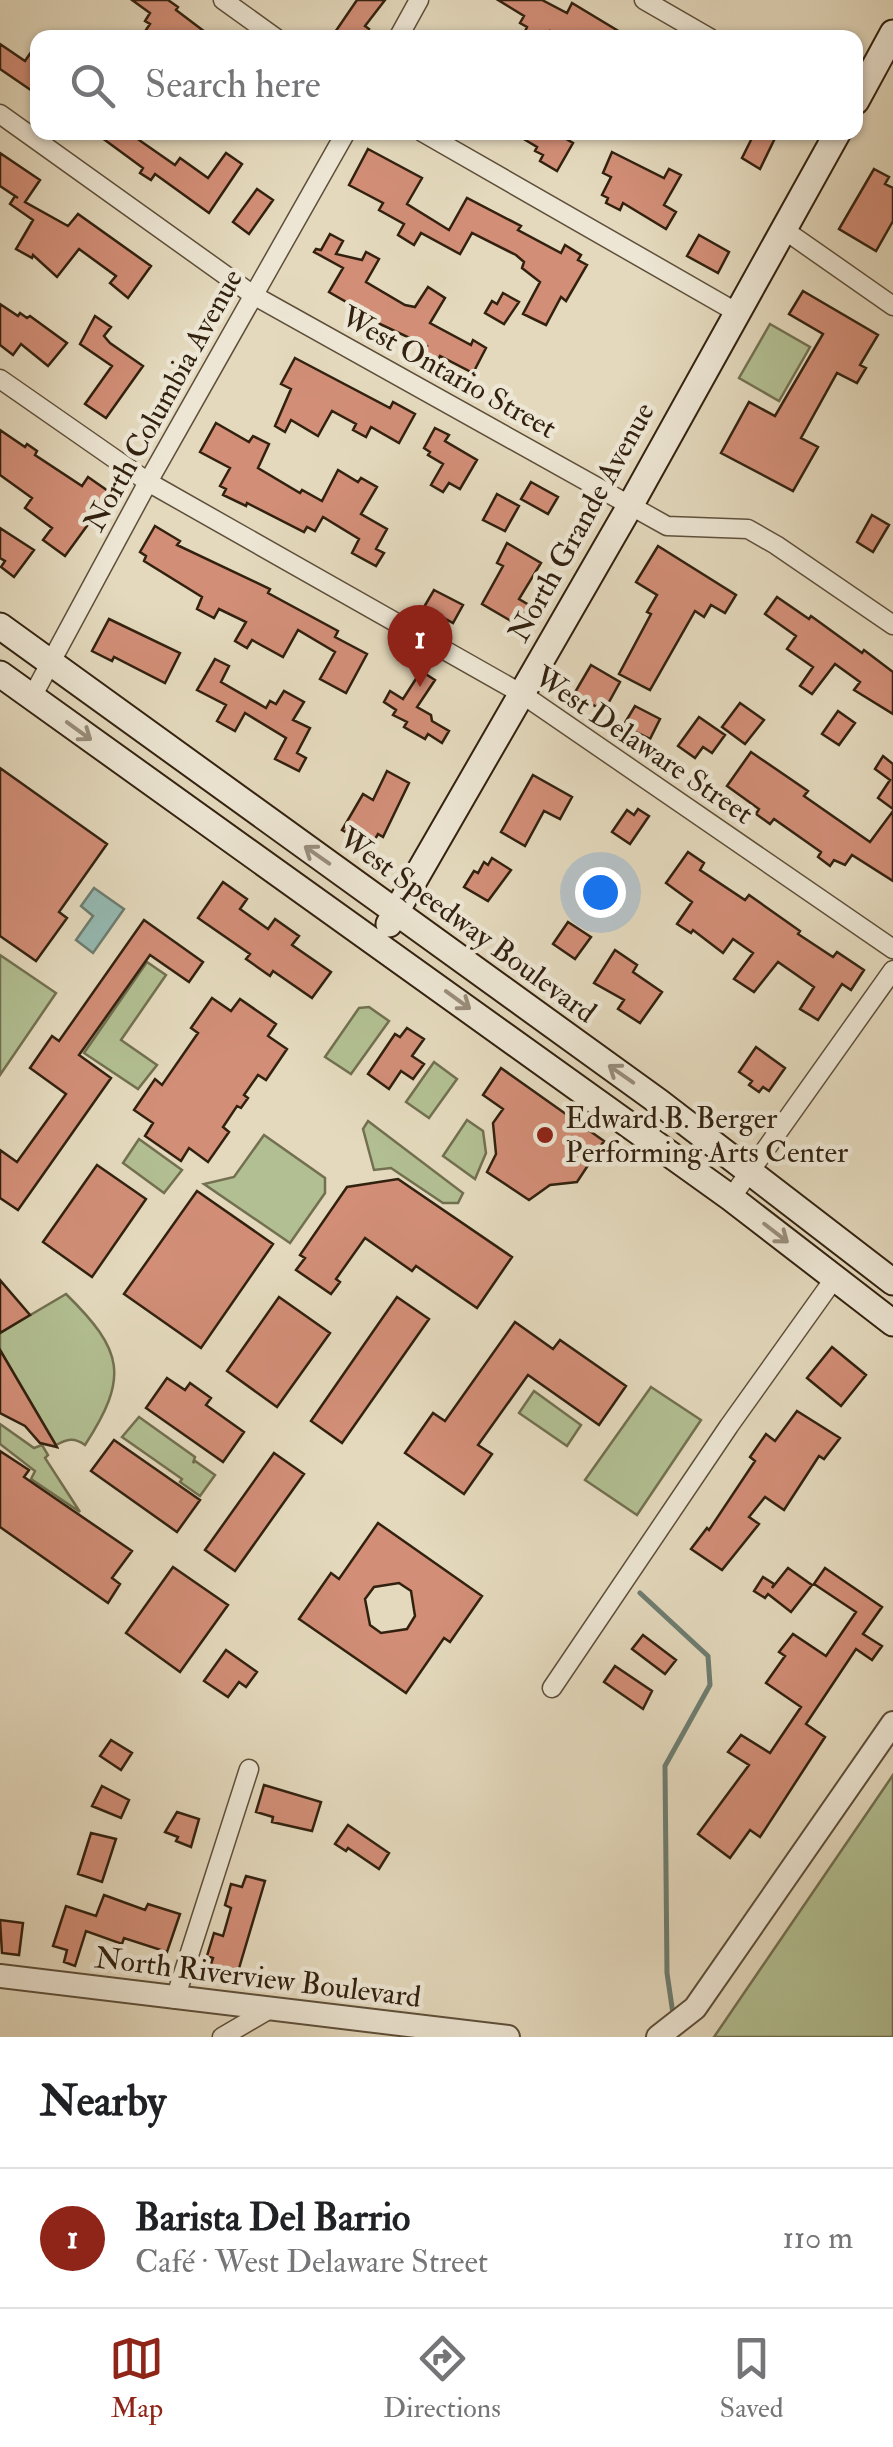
<!DOCTYPE html>
<meta charset="utf-8">
<style>
:root{--surface:#fff;--page:#f6f6f6;--text:#202124;--muted:#757577;--line:#e0e0e0;--accent:#8f2418}
body{margin:0;font-family:"IM FELL Double Pica",serif;background:var(--page);color:var(--text)}
.you{position:absolute;left:600px;top:892px;width:35px;height:35px;margin:-25px;border:8px solid #fff;border-radius:50%;background:#1a73e8;box-shadow:0 0 0 15px #1a73e833}
.badge{display:grid;place-items:center;width:65px;height:65px;border-radius:50%;background:var(--accent);color:#fff;font-size:32px;font-weight:700}
.pin{position:absolute;translate:-50% -82px;filter:drop-shadow(0 2px 5px #0008)}
.pin::after{content:'';position:absolute;top:52px;width:35px;height:30px;background:inherit;clip-path:polygon(0 0,100% 0,50% 100%)}
.list{margin:0;padding:0;list-style:none}
h2{display:flex;justify-content:space-between;align-items:center;height:130px;margin:0;padding:0 40px;font-size:42px}
h2 small{font-size:32px;font-weight:400;color:var(--muted)}
.list li{display:grid;grid-template-columns:65px 1fr auto;gap:30px;align-items:center;box-sizing:border-box;height:140px;padding:0 40px;border-top:2px solid var(--line)}
.list b{display:block;font-size:38px;white-space:nowrap}
.list p{margin:0;font-size:32px;white-space:nowrap;color:var(--muted)}
.list em{font-size:32px;font-style:normal;color:var(--muted)}
.icon{flex:none;width:55px;height:55px;fill:none;stroke:currentColor;stroke-width:2;stroke-linecap:round;stroke-linejoin:round}
.map{position:relative;flex:none;width:893px;height:2037px;overflow:hidden}
.search{position:absolute;background:var(--surface);box-shadow:0 2px 8px #0004;left:30px;right:30px;top:30px;height:110px;display:flex;align-items:center;gap:25px;box-sizing:border-box;padding:0 35px;border-radius:20px;color:var(--muted);font-size:38px}
.sheet{height:270px;background:var(--surface)}
nav{display:flex;justify-content:space-around;align-items:center;box-sizing:border-box;height:140px;border-top:2px solid var(--line);background:var(--surface);font-size:28px;color:var(--muted)}
nav a{display:grid;justify-items:center;gap:5px}
nav .on{color:var(--accent)}
.map>svg:first-child{display:block}
.green{fill:#b2bf92;stroke:#727050;stroke-width:2.5}
.water{fill:#95bab3;stroke:#6d7d71;stroke-width:2.5}
.lines{fill:none;stroke-linecap:round;stroke-linejoin:round}
.stream{stroke:#6d7d71;stroke-width:5}
.building{fill:#d28e77;stroke:#32210f;stroke-width:2.5;fill-rule:evenodd}
.minor-casing{stroke:#5e4f3a;stroke-width:21}
.tertiary-casing{stroke:#5e4f3a;stroke-width:26}
.secondary-casing{stroke:#32210f;stroke-width:29}
.minor{stroke:#ede6d4;stroke-width:18}
.tertiary{stroke:#ede6d4;stroke-width:22}
.secondary{stroke:#ede6d4;stroke-width:25}
.oneway{stroke:#998d7b}
.poi-dot{fill:#8f2418;stroke:#ede6d4;stroke-width:4}
.labels{text-anchor:middle;stroke-width:9;stroke-linejoin:round;paint-order:stroke}
.street-label{font-size:30px;fill:#32210f;stroke:#ede6d4}
.poi-label{font-size:30px;fill:#32210f;stroke:#ede6d4;text-anchor:start}
</style>
<div class="map">
<svg width="893" height="2037" viewBox="0 0 893 2037">
<rect width="100%" height="100%" fill="#e4d9bd"/>
<filter id="stains"><feTurbulence type="fractalNoise" baseFrequency=".002" numOctaves="4"/><feColorMatrix values="0 0 0 0 .2 0 0 0 0 .09 0 0 0 0 .02 0 0 0 .5 -.17"/></filter>
<radialGradient id="worn" r=".72"><stop offset=".6" stop-color="#630" stop-opacity="0"/><stop offset="1" stop-color="#630" stop-opacity=".3"/></radialGradient>
<!-- green -->
<path class="green" d="M770,324L810,347L779,401L739,378Z
M0,955L56,993L0,1075Z
M147,962L166,975L121,1040L157,1065L138,1089L84,1053Z
M369,1007L389,1021L351,1074L325,1057L359,1008Z
M434,1062L457,1079L429,1118L406,1102Z
M467,1120L483,1131L486,1153L475,1179L443,1156Z
M368,1121L463,1193L458,1203H443L391,1168L374,1170L363,1129Z
M264,1135L325,1178V1193L290,1243L204,1184L234,1177Z
M139,1139L182,1170L164,1193L123,1163Z
M66,1294C124,1351 129,1377 85,1445C74,1437 67,1439 56,1445L0,1350V1333Z
M651,1387L701,1420L637,1515L585,1480Z
M534,1391L581,1425L567,1446L519,1413Z
M139,1417L195,1457L193,1463L195,1461L215,1475L200,1496L180,1482L182,1479L122,1437Z
M0,1424L34,1448L42,1445L48,1455L45,1458L80,1512L31,1479L35,1471L0,1444Z
M893,1775V2037H714Z"/>
<!-- water -->
<path class="water" d="M94,888L124,909L93,953L76,940L93,916L81,906Z"/>
<g class="lines">
<!-- stream -->
<path class="stream" d="M640,1593L708,1656L710,1685L665,1766L667,1973L673,2014"/>
</g>
<!-- building -->
<path class="building" d="M132,0H168L178,7L176,10L213,38H157L146,30L150,24L145,21L150,13Z
M357,0H385L365,26L369,29L363,38H331Z
M498,0H542L567,13L572,3L630,38H563L550,31L547,38H522L527,27L520,23L524,16Z
M38,42V95L0,69V44L25,61Z
M94,132H144L139,140L175,165L180,158L208,178L226,153L242,164L209,213L155,174L151,180L140,173L143,168Z
M512,132H554L573,143L557,171L540,161L543,155L535,151L537,147Z
M755,132H778L760,169L742,158Z
M368,149L422,178L407,204L449,230L467,198L521,226L518,230L561,253L565,245L581,255L578,260L587,265L566,301L561,297L546,325L523,314L540,282L522,268L524,262L516,255L472,233L460,254L421,233L414,245L398,235L404,224L379,210L383,203L349,185Z
M612,152L664,178L669,169L681,175L664,205L676,212L666,229L623,203L620,210L606,203L608,198L602,195L611,177L603,173Z
M0,153L40,180L25,202L68,226L78,214L151,266L128,298L110,283L116,276L79,249L57,277L33,255L32,258L16,249L33,220L10,204L15,196L18,198L0,186Z
M874,169L889,177L885,184L893,188V221L876,251L839,229Z
M257,189L273,200L249,234L233,222Z
M330,234L343,241L336,254L362,260L366,252L379,259L366,282L405,305L415,307L428,287L445,298L430,323L471,345L473,340L486,348L473,373L440,356L438,360L424,352L427,346L365,317L367,314L329,292L343,268L314,252L316,249L321,250Z
M699,235L729,252L718,273L687,256Z
M803,291L878,335L860,365L866,368L857,383L837,373L801,438L818,447L793,491L721,453L749,402L775,416L823,334L789,314Z
M503,293L519,302L504,324L485,313L492,301L497,304Z
M0,304L18,316L20,313L27,318L30,316L67,343L48,366L21,344L13,355L0,345Z
M95,316L111,327L104,336L110,343L143,366L106,418L85,404L112,366L80,344Z
M295,358L390,408L393,402L415,414L399,443L371,427L366,437L353,430L356,424L332,411L318,436L291,420L285,432L275,426L291,389L281,384Z
M216,423L249,442L253,436L269,444L258,468L300,493L302,490L322,501L338,470L358,482L361,478L377,487L361,514L387,529L376,549L384,553L376,566L352,553L359,539L323,517L315,531L307,527L304,532L247,503L246,506L223,495L226,489L220,486L230,468L200,452Z
M435,428L449,435L445,441L477,460L460,489L449,483L443,492L431,485L443,464L428,455L430,452L424,448Z
M0,430L25,447L27,444L37,451L35,455L82,486L88,477L111,493L65,556L43,540L52,528L25,508L32,498L0,475Z
M531,482L558,497L548,514L521,499Z
M497,494L519,506L505,531L483,520Z
M872,515L889,525L873,552L857,542Z
M155,526L180,541L177,545L270,589L268,593L338,631L335,637L367,654L346,693L320,679L335,652L298,630L283,657L252,640L247,648L235,641L246,622L219,609L214,618L197,609L202,597L144,561L146,556L140,552Z
M0,528L34,550L14,577L1,567L5,561L0,558Z
M507,543L541,563L519,599L529,605L518,625L482,604L503,566L497,563Z
M658,546L736,595L725,613L711,605L704,617L695,611L650,690L619,674L651,614L647,612L657,595L636,582Z
M434,590L463,605L453,623L424,607Z
M777,597L809,619L811,616L862,653L864,650L893,672V714L854,690L860,682L835,664L812,694L800,686L813,667L787,649L796,636L765,614Z
M109,619L180,653L165,683L114,657L112,661L92,651Z
M215,659L229,666L221,682L266,708L270,701L276,704L284,691L304,702L293,720L310,728L297,753L306,758L299,771L275,759L286,738L245,713L235,731L217,721L226,705L197,690Z
M591,665L620,682L604,711L574,694Z
M421,671L435,680L417,707L431,715L432,721L449,731L442,743L428,734L425,739L404,727L407,722L393,715L396,710L384,702L390,691L403,699Z
M740,703L764,720L745,744L722,727Z
M635,706L660,719L650,739L623,726Z
M838,711L855,723L839,745L822,734Z
M699,717L725,735L712,753L703,747L695,758L678,746Z
M751,752L808,791L804,796L870,842L893,811V881L852,855L845,865L834,860L830,866L818,857L821,852L774,819L770,824L756,814L759,809L727,786Z
M883,756L893,764V809L878,798L890,780L875,769Z
M0,768L107,844L59,912L67,918L36,961L0,936Z
M387,771L409,783L383,837L378,834L371,846L342,830L363,794L373,800Z
M533,775L572,797L560,819L544,811L525,846L501,832Z
M638,809L649,816L630,844L612,832L627,810L634,815Z
M688,852L704,863L700,870L745,900L749,895L800,931L798,934L833,957L837,952L864,970L851,990L842,984L818,1020L800,1009L814,987L778,962L754,992L734,979L753,953L733,939L723,953L693,930L691,933L677,924L692,902L666,883Z
M492,858L511,870L488,901L464,887L474,871L478,873L484,862L488,865Z
M223,882L247,899L240,909L268,929L275,919L299,936L292,945L331,972L312,998L273,971L270,976L246,959L250,954L198,918Z
M144,920L203,962L189,982L150,955L79,1055L111,1078L18,1210L0,1198V1150L17,1162L66,1094L30,1068L52,1036L59,1041Z
M568,922L591,937L575,959L553,944Z
M615,950L637,965L633,972L662,992L640,1023L618,1009L624,1000L594,983Z
M212,998L231,1011L240,999L276,1024L268,1036L287,1049L266,1080L258,1075L244,1095L248,1098L241,1108L237,1106L223,1127L229,1132L208,1162L189,1148L181,1161L145,1136L153,1123L134,1110L155,1079L162,1085L198,1033L191,1028Z
M407,1028L424,1039L412,1056L424,1064L413,1079L401,1071L389,1089L368,1074L395,1034L400,1037Z
M756,1047L785,1068L769,1091L763,1087L759,1092L749,1085L752,1081L739,1072Z
M501,1068L604,1141L577,1182L550,1185L529,1200L487,1172L496,1154L493,1123L503,1109L483,1095Z
M97,1165L146,1199L92,1277L43,1242Z
M398,1179L512,1257L477,1308L416,1266L412,1271L365,1238L336,1279L340,1282L331,1294L296,1270L305,1258L300,1255L347,1187Z
M197,1191L273,1244L201,1348L124,1294Z
M0,1280L30,1315L0,1333Z
M279,1297L330,1333L277,1407L227,1371Z
M397,1297L429,1319L342,1443L311,1421Z
M515,1322L553,1349L560,1340L626,1386L599,1425L528,1375L478,1445L492,1454L464,1494L405,1453L433,1413L445,1421Z
M832,1347L866,1375L841,1406L807,1378Z
M0,1350L57,1447L40,1443L25,1426L0,1413Z
M167,1378L185,1390L190,1383L211,1398L206,1405L244,1432L223,1462L146,1408Z
M797,1411L840,1438L824,1459L819,1456L784,1510L765,1497L749,1517L759,1524L722,1570L691,1549L707,1528L709,1530L755,1461L750,1457L766,1434L775,1441Z
M114,1440L200,1500L177,1532L91,1471Z
M0,1451L29,1470L24,1477L132,1551L112,1578L120,1584L108,1603L0,1527Z
M274,1453L304,1474L235,1571L205,1550Z
M378,1523L482,1596L450,1642L444,1638L406,1693L299,1619L331,1573L339,1579ZM399,1583L411,1591L415,1616L407,1629L381,1633L370,1625L365,1599L374,1587Z
M173,1567L228,1605L180,1672L126,1633Z
M788,1568L812,1585L791,1612L768,1594L765,1598L754,1591L763,1577L774,1584L772,1588Z
M825,1568L882,1607L863,1634L882,1646L872,1660L856,1649L806,1724L825,1737L760,1837L750,1830L730,1858L698,1834L749,1765L728,1752L741,1735L770,1753L801,1707L766,1683L785,1656L779,1652L793,1634L826,1656L856,1612L814,1584Z
M643,1635L676,1660L665,1674L632,1649Z
M226,1650L257,1672L246,1687L239,1682L228,1697L204,1681Z
M615,1666L652,1691L643,1709L604,1682Z
M111,1740L132,1753L121,1770L100,1756Z
M264,1785L321,1802L312,1831L272,1822L273,1817L256,1812Z
M102,1786L129,1800L121,1818L92,1806Z
M177,1812L199,1819L191,1847L176,1841L178,1837L165,1832Z
M348,1825L389,1853L379,1869L348,1848L346,1851L335,1844Z
M91,1833L116,1839L102,1882L78,1874Z
M246,1876L265,1881L237,1975L210,1967L213,1958L207,1956L214,1933L223,1936L231,1908L225,1905L231,1884L242,1887Z
M104,1895L145,1910L148,1904L180,1914L167,1952L124,1938L122,1944L86,1931L75,1966L64,1962L67,1950L53,1946L66,1906L96,1916Z
M0,1920L23,1923L19,1955L2,1953Z"/>
<g class="lines">
<!-- minor casing -->
<g class="minor-casing">
<path id="minor" d="M223,0L276,38
M644,0L710,38
M398,38L419,0
M0,114L253,295L667,526L748,529L776,545L893,625
M422,132L736,312
M783,229L893,306
M0,379L148,482L522,694L893,949
M32,697L148,482L346,132
M731,1198L893,970
M552,1688L729,1426L834,1279
M175,1999L249,1769
M222,2037L270,2009"/>
</g>
<!-- tertiary casing -->
<g class="tertiary-casing">
<path id="tertiary" d="M0,1976L508,2037
M658,2037L695,2008L893,1723"/>
</g>
<!-- secondary casing -->
<g class="secondary-casing">
<path id="secondary" d="M856,101L893,33
M0,626L659,1102L893,1282
M0,674L731,1198L893,1323
M389,924L630,506L838,132"/>
</g>
<!-- minor -->
<use href="#minor" class="minor"/>
<!-- tertiary -->
<use href="#tertiary" class="tertiary"/>
<!-- secondary -->
<use href="#secondary" class="secondary"/>
</g>
<!-- one-way arrows -->
<defs><path id="oneway-shaft" d="M-6 0H5M1.5-3L5.5 0L1.5 3" fill="none" stroke-width="1.6" stroke-linecap="round" stroke-linejoin="round" transform="scale(2.5)"/></defs>
<g class="oneway">
<use href="#oneway-shaft" transform="translate(79 731) rotate(36)"/>
<use href="#oneway-shaft" transform="translate(317 855) rotate(-145)"/>
<use href="#oneway-shaft" transform="translate(458 1000) rotate(36)"/>
<use href="#oneway-shaft" transform="translate(621 1074) rotate(-145)"/>
<use href="#oneway-shaft" transform="translate(776 1233) rotate(38)"/>
</g>
<!-- markers -->
<circle class="poi-dot" cx="545" cy="1135" r="10"/>
<g class="labels">
<!-- street labels -->
<g class="street-label">
<text transform="translate(449 372) rotate(29)" y="10">West Ontario Street</text>
<text transform="translate(163 400) rotate(-61)" y="10">North Columbia Avenue</text>
<text transform="translate(581 522) rotate(-61)" y="10">North Grande Avenue</text>
<text transform="translate(644 745) rotate(34)" y="10">West Delaware Street</text>
<text transform="translate(468 925) rotate(36)" y="10">West Speedway Boulevard</text>
<text transform="translate(258 1977) rotate(7)" y="10">North Riverview Boulevard</text>
</g>
<!-- poi labels -->
<g class="poi-label">
<text x="565" y="1128">Edward B. Berger<tspan x="565" dy="34">Performing Arts Center</tspan></text>
</g>
</g>
<rect width="100%" height="100%" filter="url(#stains)"/>
<rect width="100%" height="100%" fill="url(#worn)"/>
</svg>
<div class="you"></div>
<div class="pin badge" style="left:420px;top:687px">1</div>
<div class="search"><svg class="icon" aria-label="search" viewBox="0 0 24 24"><circle cx="10" cy="10" r="6"/><path d="M15 15l6 6"/></svg>Search here</div>
</div>
<section class="sheet">
<h2>Nearby<small></small></h2>
<ul class="list">
<li><span class="badge">1</span><div><b>Barista Del Barrio</b><p>Café · West Delaware Street</p></div><em>110 m</em></li>
</ul>
</section>
<nav>
<a class="on"><svg class="icon" aria-label="map" viewBox="0 0 24 24"><path d="M3 6l6-2 6 2 6-2v14l-6 2-6-2-6 2zM9 4v14M15 6v14"/></svg>Map</a>
<a><svg class="icon" aria-label="directions" viewBox="0 0 24 24"><path d="M12 3l9 9-9 9-9-9zM9 14v-3h6M13 9l2 2-2 2"/></svg>Directions</a>
<a><svg class="icon" aria-label="saved" viewBox="0 0 24 24"><path d="M7 4h10v16l-5-4-5 4z"/></svg>Saved</a>
</nav>
